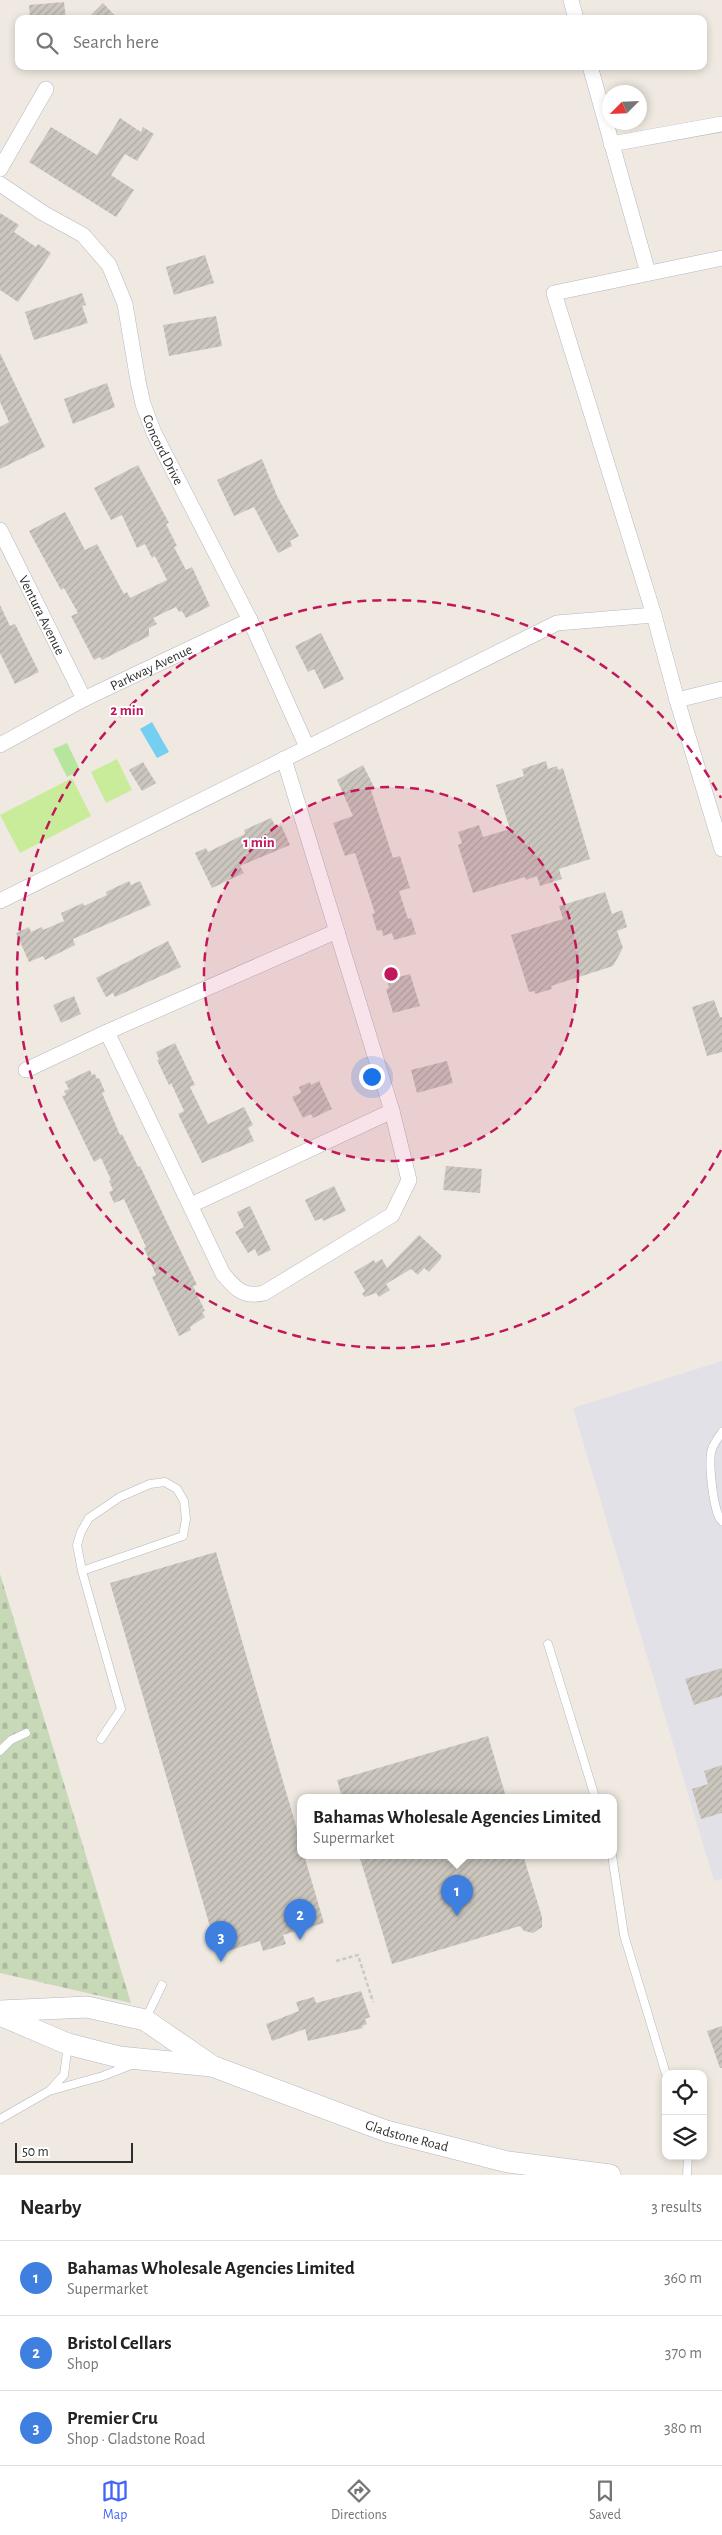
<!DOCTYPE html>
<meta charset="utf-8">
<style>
:root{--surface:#fff;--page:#f6f6f6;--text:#222;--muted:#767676;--line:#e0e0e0;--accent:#4264fb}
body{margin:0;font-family:"Alegreya Sans",sans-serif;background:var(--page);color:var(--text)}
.controls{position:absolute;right:15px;bottom:15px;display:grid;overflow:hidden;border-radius:10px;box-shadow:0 2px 8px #0003}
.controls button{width:45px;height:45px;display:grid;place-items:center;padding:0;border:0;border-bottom:1px solid var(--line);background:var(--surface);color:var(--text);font:25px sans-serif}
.compass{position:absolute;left:602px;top:85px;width:45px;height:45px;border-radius:50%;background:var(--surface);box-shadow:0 2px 8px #0003;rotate:246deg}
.scale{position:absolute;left:15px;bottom:12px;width:118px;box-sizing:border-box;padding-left:5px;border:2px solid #2e2e2e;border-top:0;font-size:14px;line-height:18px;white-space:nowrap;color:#2e2e2e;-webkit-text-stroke:4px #fff;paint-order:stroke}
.you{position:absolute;left:371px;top:1076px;width:18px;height:18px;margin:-12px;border:4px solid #fff;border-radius:50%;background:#1a73e8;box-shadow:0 0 0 8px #1a73e833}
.badge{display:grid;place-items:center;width:32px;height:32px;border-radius:50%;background:var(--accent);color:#fff;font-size:16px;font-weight:700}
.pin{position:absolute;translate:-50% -41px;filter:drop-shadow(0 1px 2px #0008)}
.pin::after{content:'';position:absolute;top:26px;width:18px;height:15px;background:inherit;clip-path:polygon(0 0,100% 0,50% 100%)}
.popup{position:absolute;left:297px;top:1794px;width:320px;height:65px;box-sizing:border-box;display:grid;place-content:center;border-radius:10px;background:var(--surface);filter:drop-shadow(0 1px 4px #0005);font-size:16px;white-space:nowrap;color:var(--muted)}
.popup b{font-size:19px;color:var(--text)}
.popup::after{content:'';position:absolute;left:50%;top:100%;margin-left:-10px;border:10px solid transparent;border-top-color:var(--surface)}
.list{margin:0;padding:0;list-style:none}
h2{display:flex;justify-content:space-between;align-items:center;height:65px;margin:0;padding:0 20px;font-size:21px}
h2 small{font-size:16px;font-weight:400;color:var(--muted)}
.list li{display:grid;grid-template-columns:32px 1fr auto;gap:15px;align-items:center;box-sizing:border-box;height:75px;padding:0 20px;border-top:1px solid var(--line)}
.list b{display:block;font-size:19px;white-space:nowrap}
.list p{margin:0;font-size:16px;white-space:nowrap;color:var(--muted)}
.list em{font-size:16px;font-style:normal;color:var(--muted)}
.icon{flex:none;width:28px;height:28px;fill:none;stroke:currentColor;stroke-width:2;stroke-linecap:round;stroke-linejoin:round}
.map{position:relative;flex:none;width:722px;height:2175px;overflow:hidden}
.search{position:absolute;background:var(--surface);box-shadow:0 2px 8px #0003;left:15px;right:15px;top:15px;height:55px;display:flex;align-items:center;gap:12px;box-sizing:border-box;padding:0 18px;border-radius:10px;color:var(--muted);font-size:19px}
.sheet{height:290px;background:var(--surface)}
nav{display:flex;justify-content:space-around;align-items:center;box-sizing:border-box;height:70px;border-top:1px solid var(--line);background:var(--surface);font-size:14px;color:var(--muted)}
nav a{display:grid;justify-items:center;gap:2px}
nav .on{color:var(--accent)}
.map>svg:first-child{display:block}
.industrial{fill:#e3e1e8}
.grass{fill:#b6e59e}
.cemetery{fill:url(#cemetery-stones)}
.pitch{fill:#c9ec9a}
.water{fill:#75cff0}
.building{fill:url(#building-hatch)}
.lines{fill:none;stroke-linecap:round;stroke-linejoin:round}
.lane-casing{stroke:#b4b7c1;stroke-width:9}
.street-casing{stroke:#b4b7c1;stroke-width:16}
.secondary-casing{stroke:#b4b7c1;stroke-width:22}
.path{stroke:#c9c9c9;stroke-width:2.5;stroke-dasharray:4 2.5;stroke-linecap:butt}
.lane{stroke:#fff;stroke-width:8}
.street{stroke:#fff;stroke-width:15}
.secondary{stroke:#fff;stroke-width:21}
.ring{fill:none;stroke:#c2185b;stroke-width:2.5;stroke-dasharray:9 6}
.labels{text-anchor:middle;stroke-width:4;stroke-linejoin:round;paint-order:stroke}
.street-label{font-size:14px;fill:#2e2e2e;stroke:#fff}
.centre{fill:#c2185b;stroke:#fff;stroke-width:2.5}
.ring-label{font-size:15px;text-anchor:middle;font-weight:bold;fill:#c2185b;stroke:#fff;stroke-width:4;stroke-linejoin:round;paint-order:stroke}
</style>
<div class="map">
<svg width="722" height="2175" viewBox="0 0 722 2175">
<defs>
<pattern id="cemetery-stones" width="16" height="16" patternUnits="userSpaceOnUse" patternTransform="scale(1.25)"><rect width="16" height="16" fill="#c8d9b8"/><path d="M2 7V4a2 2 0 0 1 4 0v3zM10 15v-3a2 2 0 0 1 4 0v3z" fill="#acbb9e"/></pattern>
<pattern id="building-hatch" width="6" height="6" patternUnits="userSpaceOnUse" patternTransform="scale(1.25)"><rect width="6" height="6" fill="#cbc7bf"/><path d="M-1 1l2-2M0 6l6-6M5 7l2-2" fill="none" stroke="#afaba4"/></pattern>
</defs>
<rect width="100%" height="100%" fill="#efe9e1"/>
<!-- industrial -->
<path class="industrial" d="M722,1361V1879L714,1881L573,1408Z"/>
<!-- grass -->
<path class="grass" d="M67,743L80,770L67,777L53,749Z"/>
<!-- cemetery -->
<path class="cemetery" d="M0,1574L131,2003L0,1973Z"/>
<!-- pitch -->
<path class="pitch" d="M117,759L132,790L106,803L91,772Z
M72,778L91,816L20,853L0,815Z"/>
<!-- water -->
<path class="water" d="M152,722L169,752L157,758L140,729Z"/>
<!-- building -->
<path class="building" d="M64,2L66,19H30L29,5Z
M103,3L118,19H87Z
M120,118L141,132L143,127L154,134L137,161L125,154L111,175L134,190L116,217L29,162L51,127L97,155Z
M0,213L19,225L14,232L36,247L38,244L51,253L18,302L0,290Z
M205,255L214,283L174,295L166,267Z
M82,293L86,305L82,306L88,323L34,340L25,312Z
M216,316L222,346L169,356L163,325Z
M0,353L45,447L0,469V427L9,422L0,402Z
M107,383L115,407L73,424L64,399Z
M262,459L277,496L299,536L290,541L292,546L278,553L254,507L234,516L217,480Z
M138,465L169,523L166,524L177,546L174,547L186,570L192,567L210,606L186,618L182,611L179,612L176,607L153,618L157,624L149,628V636L102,660L100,657L94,660L71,616L78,613L64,588L61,590L29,531L65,512L85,550L97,544L124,594L127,592L130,598L167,580L155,556L152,558L145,544L137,548L122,515L111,520L94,488Z
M0,605L10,626L15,624L39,672L15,684L0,653Z
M321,633L344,679L324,689L314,669L308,672L295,646Z
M546,761L548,769L557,766L558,770L563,768L590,859L559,869L562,879L540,886L537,876L526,880L525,877L473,893L458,845L462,843L458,832L479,825L483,837L510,829L496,785L524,776L522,769Z
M143,762L156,783L142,791L129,770Z
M363,765L375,789L371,790L393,858L400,856L410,888L399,891L408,919L411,918L416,934L394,940L392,933L383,936L382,930L377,931L372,914L375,913L355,853L345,856L333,823L353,816L337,780Z
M271,818L276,827L281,825L290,845L240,866L244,873L212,888L195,853L206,848L208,852L245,834L244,830Z
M129,881L131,885L140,881L151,905L73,939L75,945L45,960L43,956L29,962L16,933L29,927L31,932L42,927L43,930L64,921L61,913L83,903L84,906L107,895L106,892Z
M605,892L612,914L622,910L627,927L617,931L623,948L613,966L551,986L552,989L535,994L534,991L529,992L511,935L563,919L559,906Z
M168,941L181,967L115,997L113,993L106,997L96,978Z
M410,974L420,1006L393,1013L386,989L389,988L387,980Z
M74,996L81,1014L61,1023L53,1005Z
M714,1000L720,1017H722V1052L707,1056L692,1007Z
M175,1043L195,1085L190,1087L208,1124L244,1107L253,1125L248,1128L254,1141L202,1163L178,1114L184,1111L171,1083L169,1085L157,1060L159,1059L156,1052Z
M447,1061L453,1083L417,1093L411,1070Z
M90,1070L92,1075L95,1074L97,1079L99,1078L105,1092L102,1093L120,1135L122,1134L138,1167L140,1166L197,1285L193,1286L205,1311L202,1312L205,1317L190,1327L191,1330L179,1336L152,1277L156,1275L144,1248L146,1247L124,1199L114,1203L109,1192L113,1190L109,1181L111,1180L101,1158L94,1162L62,1096L66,1095L64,1091L69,1089L65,1082Z
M319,1081L332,1109L313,1118L311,1114L303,1118L292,1097L301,1093L299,1087L310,1082L311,1085Z
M446,1166L482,1169L480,1193L443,1190Z
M334,1186L346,1211L323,1221L322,1218L315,1221L305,1200Z
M250,1206L271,1250L258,1256L255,1249L248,1253L235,1232L244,1227L237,1212Z
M419,1235L442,1256L440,1260L429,1272L424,1268L418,1275L411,1269L386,1284L390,1290L379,1297L376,1293L365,1297L362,1294L365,1291L354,1272L374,1260L375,1263L382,1259L387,1268Z
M216,1552L301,1843V1855H304L324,1923L283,1935L286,1944L263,1951L260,1941L218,1954L110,1583Z
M722,1668V1696L694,1705L685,1679Z
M488,1736L506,1797H342L337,1780Z
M722,1765V1813L701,1819L692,1789L708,1784L704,1771Z
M359,1855H523L542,1917V1927L533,1933L524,1931L520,1926L392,1964Z
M361,1991L370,2017L365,2019L367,2024L362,2026L363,2028L308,2041L305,2029L272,2041L266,2024L299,2011L296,2002L314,1997L316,2003Z
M722,2026V2068H720L707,2031Z"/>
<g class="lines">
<!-- lane casing -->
<g class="lane-casing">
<path id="lane" d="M722,1432C719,1437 714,1443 712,1449C708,1460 713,1514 722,1521
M82,1571L183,1536L186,1519L184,1501L177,1489L165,1482L150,1484L120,1497L89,1518L81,1532L77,1545L82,1571L121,1709L101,1739
M548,1644L595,1797
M0,1751L11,1740L26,1733
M612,1855L624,1935L666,2074
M146,2018L162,1985
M50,2090L64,2075L68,2045
M0,2119L49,2091L103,2076L131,2065
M687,2175L688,2156"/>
</g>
<!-- street casing -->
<g class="street-casing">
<g id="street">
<path d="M571,0L576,19"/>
<path d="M590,66L648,273"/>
<path d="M611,144L722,124"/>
<path d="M0,169L46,89"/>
<path id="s1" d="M0,184L43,213L83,235L109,265L125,304L138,381L143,404L154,433L250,620L307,747"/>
<path d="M722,258L554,293L654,615L677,700L722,849"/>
<path id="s2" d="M0,530L84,699"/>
<path d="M677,700L722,689"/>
<path id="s3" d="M0,745L84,699L250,620"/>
<path d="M0,901L557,623L654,615"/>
<path d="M107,1032L223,1274C236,1289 243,1298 264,1293L392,1215L409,1180L392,1111L284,759"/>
<path d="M26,1070L107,1032L337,931"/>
<path d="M191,1205L392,1111"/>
</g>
</g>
<!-- secondary casing -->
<g class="secondary-casing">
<g id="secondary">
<path id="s4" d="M0,2011L87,2007L145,2020L212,2066L386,2131L508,2162L610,2175"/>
<path d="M0,2015L68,2044L119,2057L212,2066"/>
</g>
</g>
<!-- path -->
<path class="path" d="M336,1961L358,1955L373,2002"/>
<!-- lane -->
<use href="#lane" class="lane"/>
<!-- street -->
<use href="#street" class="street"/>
<!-- secondary -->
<use href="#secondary" class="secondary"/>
</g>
<!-- distance rings -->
<circle cx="391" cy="974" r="187" fill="#c2185b" fill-opacity=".12"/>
<g class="ring">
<circle cx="391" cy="974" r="187"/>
<path d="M721 1150A374 374 0 1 1 721 798"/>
</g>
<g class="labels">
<!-- street labels -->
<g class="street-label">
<text dy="5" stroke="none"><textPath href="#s1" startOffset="331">Concord Drive</textPath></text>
<text dy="5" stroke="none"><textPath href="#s2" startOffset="95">Ventura Avenue</textPath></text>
<text dy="5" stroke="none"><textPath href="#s3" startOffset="170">Parkway Avenue</textPath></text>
<text dy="5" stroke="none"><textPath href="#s4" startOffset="435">Gladstone Road</textPath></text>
</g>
</g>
<circle cx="391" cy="974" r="8" class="centre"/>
<g class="ring-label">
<text x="127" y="715">2 min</text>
<text x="259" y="847">1 min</text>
</g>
</svg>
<div class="controls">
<button><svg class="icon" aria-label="locate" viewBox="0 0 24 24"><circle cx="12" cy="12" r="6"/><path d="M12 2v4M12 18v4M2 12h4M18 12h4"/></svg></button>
<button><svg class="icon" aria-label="layers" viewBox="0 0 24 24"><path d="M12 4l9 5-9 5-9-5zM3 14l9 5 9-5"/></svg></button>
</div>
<svg class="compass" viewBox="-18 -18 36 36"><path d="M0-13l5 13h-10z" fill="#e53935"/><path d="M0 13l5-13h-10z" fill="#767676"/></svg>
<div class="scale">50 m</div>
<div class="you"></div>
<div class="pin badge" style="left:457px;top:1916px;background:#3f7fe0">1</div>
<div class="popup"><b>Bahamas Wholesale Agencies Limited</b>Supermarket</div>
<div class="pin badge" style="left:300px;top:1940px;background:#3f7fe0">2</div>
<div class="pin badge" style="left:221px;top:1962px;background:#3f7fe0">3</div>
<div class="search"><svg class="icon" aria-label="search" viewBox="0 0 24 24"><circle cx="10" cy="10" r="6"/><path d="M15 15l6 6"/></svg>Search here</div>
</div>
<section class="sheet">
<h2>Nearby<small>3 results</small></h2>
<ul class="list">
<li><span class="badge" style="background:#3f7fe0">1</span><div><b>Bahamas Wholesale Agencies Limited</b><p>Supermarket</p></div><em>360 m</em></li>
<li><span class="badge" style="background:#3f7fe0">2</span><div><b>Bristol Cellars</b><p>Shop</p></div><em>370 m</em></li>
<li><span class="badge" style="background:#3f7fe0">3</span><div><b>Premier Cru</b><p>Shop · Gladstone Road</p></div><em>380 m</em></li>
</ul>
</section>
<nav>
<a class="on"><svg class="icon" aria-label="map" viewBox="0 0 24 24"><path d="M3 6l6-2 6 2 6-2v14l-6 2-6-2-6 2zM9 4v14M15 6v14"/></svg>Map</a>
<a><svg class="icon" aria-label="directions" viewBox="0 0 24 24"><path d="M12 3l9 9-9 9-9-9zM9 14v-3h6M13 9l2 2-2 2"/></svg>Directions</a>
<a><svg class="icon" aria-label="saved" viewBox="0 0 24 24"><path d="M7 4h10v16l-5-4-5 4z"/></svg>Saved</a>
</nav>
